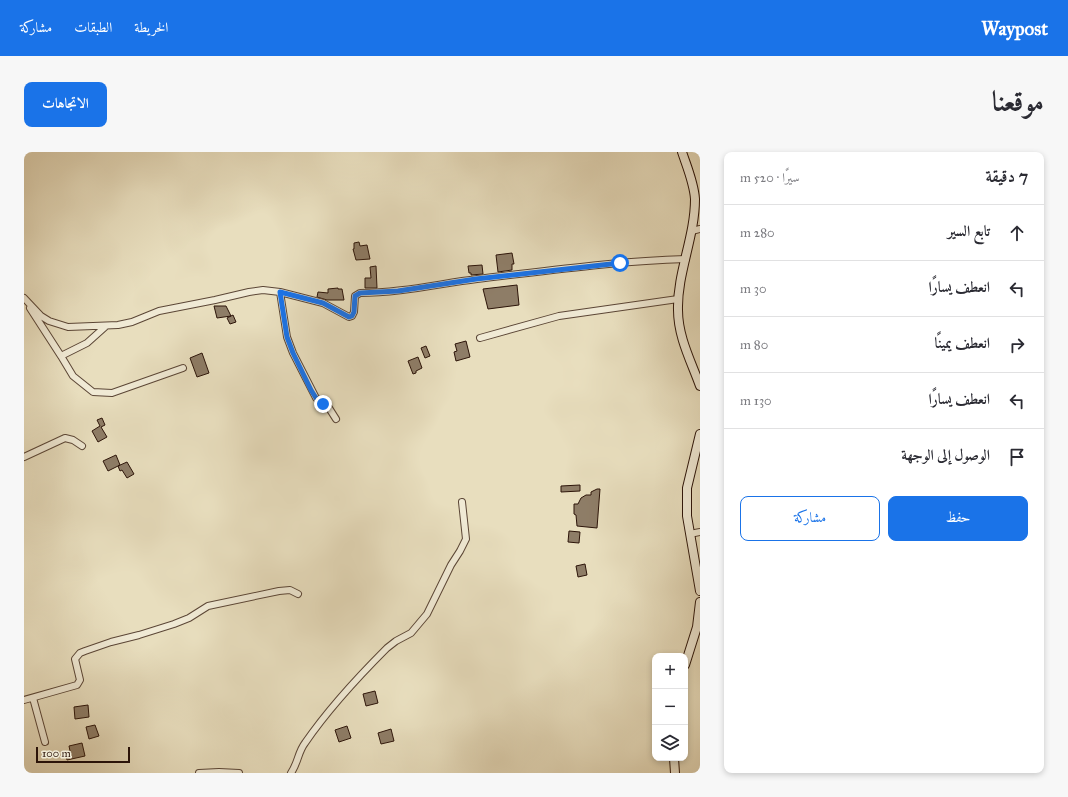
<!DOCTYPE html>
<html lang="ar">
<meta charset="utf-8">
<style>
:root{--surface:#fff;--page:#f7f7f7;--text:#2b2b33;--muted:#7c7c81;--line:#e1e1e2;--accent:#1a73e8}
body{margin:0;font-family:"IM FELL Great Primer",Amiri,serif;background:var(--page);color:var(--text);direction:rtl}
.controls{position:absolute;right:12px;bottom:12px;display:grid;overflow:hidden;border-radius:8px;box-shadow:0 2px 6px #0003}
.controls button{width:36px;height:36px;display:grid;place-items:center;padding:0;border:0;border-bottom:1px solid var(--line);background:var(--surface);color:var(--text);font:20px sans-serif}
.scale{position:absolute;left:12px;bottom:10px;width:94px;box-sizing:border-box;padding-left:4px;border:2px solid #2c1409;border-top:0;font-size:11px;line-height:14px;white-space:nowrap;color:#2c1409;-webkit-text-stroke:3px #f0ead5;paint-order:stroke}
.stop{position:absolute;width:12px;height:12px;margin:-9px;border:3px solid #1a73e8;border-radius:50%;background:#fff}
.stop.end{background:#1a73e8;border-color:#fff;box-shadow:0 1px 4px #0008}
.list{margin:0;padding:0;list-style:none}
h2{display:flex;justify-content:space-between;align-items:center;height:52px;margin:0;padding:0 16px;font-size:17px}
h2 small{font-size:13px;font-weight:400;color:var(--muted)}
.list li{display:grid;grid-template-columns:26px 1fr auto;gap:12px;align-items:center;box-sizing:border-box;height:56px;padding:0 16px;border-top:1px solid var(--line)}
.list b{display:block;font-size:15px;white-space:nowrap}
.list em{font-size:13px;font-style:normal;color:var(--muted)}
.actions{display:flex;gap:8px;padding:12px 16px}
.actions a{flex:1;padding:9px 0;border:1px solid var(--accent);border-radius:8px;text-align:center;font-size:14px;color:var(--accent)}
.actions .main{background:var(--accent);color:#fff}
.icon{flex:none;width:22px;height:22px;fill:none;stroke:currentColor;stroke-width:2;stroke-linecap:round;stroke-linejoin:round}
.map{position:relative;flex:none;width:676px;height:621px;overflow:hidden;direction:ltr;border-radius:8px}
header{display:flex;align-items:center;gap:24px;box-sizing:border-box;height:56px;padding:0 20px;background:var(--accent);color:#fff}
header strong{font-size:19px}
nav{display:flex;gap:22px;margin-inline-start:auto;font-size:14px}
.intro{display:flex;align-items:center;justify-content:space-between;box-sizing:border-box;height:96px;padding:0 24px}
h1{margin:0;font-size:28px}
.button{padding:10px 18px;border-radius:8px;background:var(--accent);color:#fff;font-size:14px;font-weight:700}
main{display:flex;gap:24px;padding:0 24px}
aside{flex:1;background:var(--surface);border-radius:8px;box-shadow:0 2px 6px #0003}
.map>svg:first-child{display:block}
.building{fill:#8e7d67;stroke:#2c1409}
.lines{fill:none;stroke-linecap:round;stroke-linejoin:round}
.street-casing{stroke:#5b4636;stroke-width:8}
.secondary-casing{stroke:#2c1409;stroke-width:10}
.street{stroke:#f0ead5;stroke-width:6}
.secondary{stroke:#f0ead5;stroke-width:8}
.route{stroke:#1a73e8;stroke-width:5}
</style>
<header>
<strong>Waypost</strong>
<nav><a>الخريطة</a><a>الطبقات</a><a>مشاركة</a></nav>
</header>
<div class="intro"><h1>موقعنا</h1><a class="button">الاتجاهات</a></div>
<main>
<aside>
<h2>7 دقيقة<small>سيرًا · 520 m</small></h2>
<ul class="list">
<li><svg class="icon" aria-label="ahead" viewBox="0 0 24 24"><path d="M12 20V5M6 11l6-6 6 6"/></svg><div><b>تابع السير</b></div><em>280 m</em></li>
<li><svg class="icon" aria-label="left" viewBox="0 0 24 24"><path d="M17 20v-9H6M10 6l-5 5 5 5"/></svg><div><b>انعطف يسارًا</b></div><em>30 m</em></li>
<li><svg class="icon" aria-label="right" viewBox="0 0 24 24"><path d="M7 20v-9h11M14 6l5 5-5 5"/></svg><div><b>انعطف يمينًا</b></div><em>80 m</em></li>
<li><svg class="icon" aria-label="left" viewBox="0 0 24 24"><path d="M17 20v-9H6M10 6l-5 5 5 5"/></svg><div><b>انعطف يسارًا</b></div><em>130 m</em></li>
<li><svg class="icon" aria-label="arrive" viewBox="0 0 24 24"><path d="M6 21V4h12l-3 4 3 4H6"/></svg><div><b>الوصول إلى الوجهة</b></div></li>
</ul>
<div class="actions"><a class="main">حفظ</a><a>مشاركة</a></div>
</aside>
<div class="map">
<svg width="676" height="621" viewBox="0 0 676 621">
<rect width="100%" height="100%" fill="#e8debe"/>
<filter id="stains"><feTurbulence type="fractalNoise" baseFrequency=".005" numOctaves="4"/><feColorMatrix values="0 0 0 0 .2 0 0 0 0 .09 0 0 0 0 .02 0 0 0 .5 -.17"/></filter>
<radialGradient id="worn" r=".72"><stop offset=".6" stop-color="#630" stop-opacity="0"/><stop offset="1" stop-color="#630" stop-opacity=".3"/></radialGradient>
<!-- building -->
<path class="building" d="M335,90L336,94L343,93L346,107L332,108L329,97H330V91Z
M488,101L490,112H488V118L474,120L472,103Z
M458,113L459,122L447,123V121H445L444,114Z
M352,114L353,136H341V126H347L346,115Z
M493,133L495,153L464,157L459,137Z
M314,136V137H318L320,148H303L293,145L294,140L304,141V137Z
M190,154H202L207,164L193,166Z
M209,163L212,170L206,172L203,166Z
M442,189L446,205L432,209L430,200L433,199L431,192Z
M402,194L406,204L401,206L397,196Z
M178,201L185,221L173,225L166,206Z
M394,205L398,216L392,219V221L389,222L384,209Z
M78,266L81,273L77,275L83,285L74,290L68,279L76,274L73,268Z
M92,303L96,313L84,319L79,309Z
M103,310L110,322L103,326L98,318L96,319L94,314Z
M556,333V339L537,340V334Z
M573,337H576L573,376L553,374L552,363L550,362V352H554L557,346L562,343H567V340Z
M545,379L556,380L555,391L544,390Z
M561,412L563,423L554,425L552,414Z
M351,539L354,551L342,554L339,542Z
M64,553L65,565L51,567L50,555Z
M71,573L75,584L65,587L62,575Z
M323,574L327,586L315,590L311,578Z
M367,577L370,589L357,592L354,581Z
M58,591L61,604L43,608L41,600L46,599L45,594Z"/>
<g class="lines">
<!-- street casing -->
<g class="street-casing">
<path id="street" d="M668,79L676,77
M256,140L263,185L269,201L292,246L305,256L312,267
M0,146L17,164L25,169L44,175L94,173L108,170L135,159L191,148L225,140L239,138L256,140L299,151L325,165L328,164L330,160L331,144L336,141C375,141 414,132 453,127C522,119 592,109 662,107
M6,156L37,204
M82,174L63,191L37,204L49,224L69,240L88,241L159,216
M456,186L535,164L654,147
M0,305L41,286L49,288L58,294
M666,382L676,380
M9,546L21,590
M0,548L53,533L56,528L51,507L56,501L61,499L87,490L115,483L150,472L165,466L184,454L255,439L266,438L274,442
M175,621L195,620L215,621
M267,621C274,611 274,600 281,591C305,556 333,526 363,496L372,489L387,481L403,462L427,413L436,399L442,387L438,350"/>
</g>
<!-- secondary casing -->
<g class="secondary-casing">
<path id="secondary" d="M658,0C663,15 670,31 671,47C671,85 653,121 654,158C654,185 667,209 676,234
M676,282L663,336V364L676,439
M661,513L673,475L676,450
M650,606L651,621"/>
</g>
<!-- street -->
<use href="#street" class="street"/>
<!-- secondary -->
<use href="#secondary" class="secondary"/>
</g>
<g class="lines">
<!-- route -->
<path class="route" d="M299,252L292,246L287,238L269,201L263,185L256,140L299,151L325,165L328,164L330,160L331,144L336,141L374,139L452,127L596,111"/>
</g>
<rect width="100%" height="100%" filter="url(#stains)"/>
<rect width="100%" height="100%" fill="url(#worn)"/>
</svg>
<div class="controls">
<button>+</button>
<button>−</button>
<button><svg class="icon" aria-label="layers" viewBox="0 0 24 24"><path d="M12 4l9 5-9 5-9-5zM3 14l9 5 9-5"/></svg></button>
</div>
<div class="scale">100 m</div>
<div class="stop" style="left:596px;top:111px"></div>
<div class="stop end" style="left:299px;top:252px"></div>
</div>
</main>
